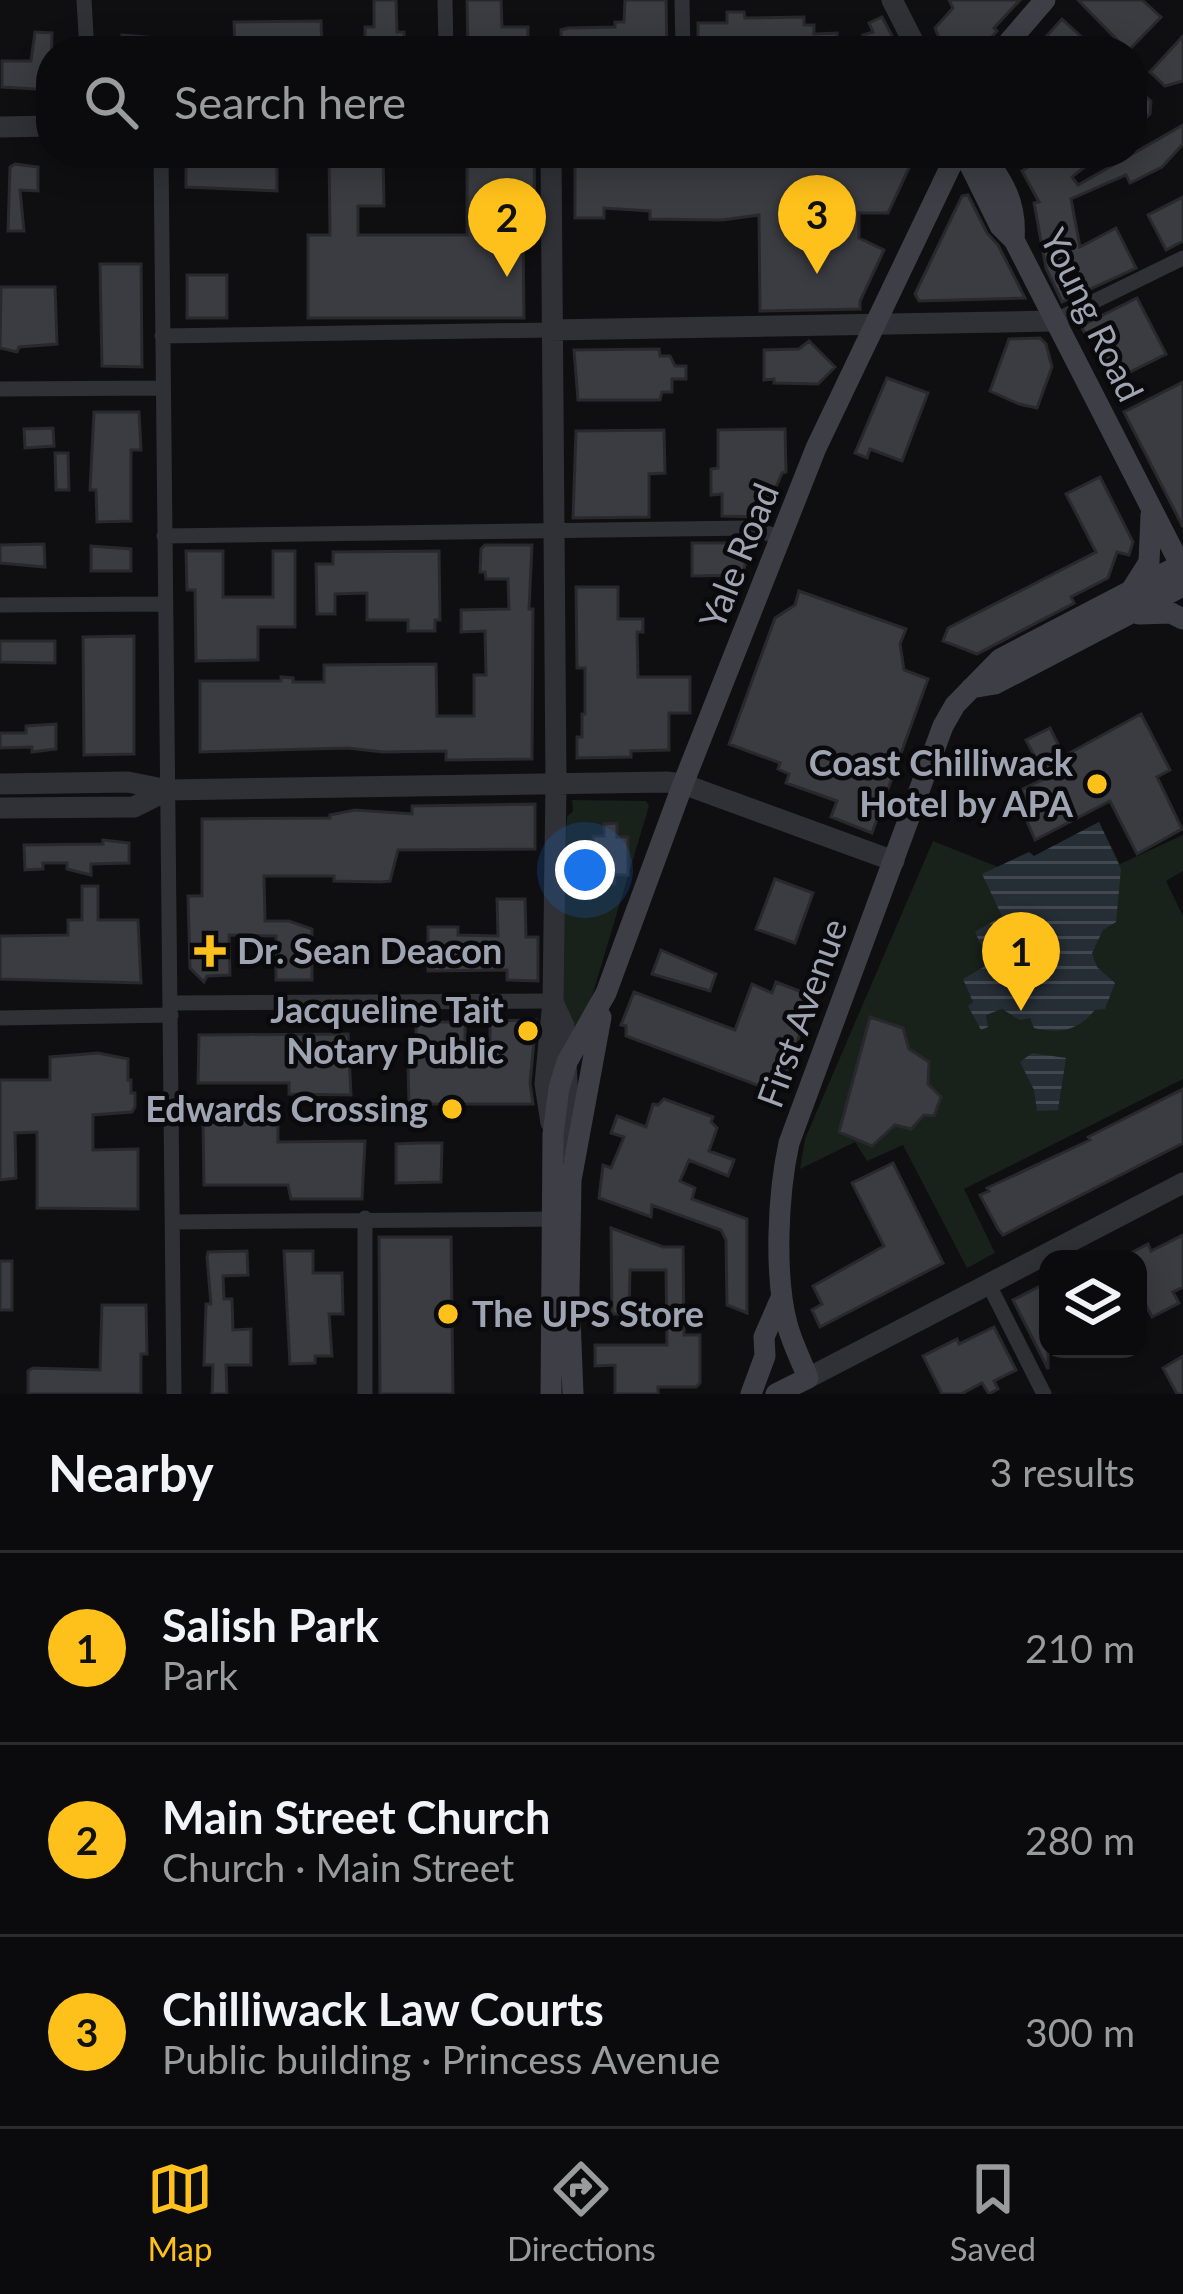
<!DOCTYPE html>
<meta charset="utf-8">
<style>
:root{--surface:#0b0b0d;--page:#19191b;--text:#f1f3f6;--muted:#9a9b9d;--line:#2b2b2e;--accent:#fec01a}
body{margin:0;font-family:Lato,sans-serif;background:var(--page);color:var(--text)}
.controls{position:absolute;right:36px;bottom:36px;display:grid;overflow:hidden;border-radius:24px;box-shadow:0 6px 30px #0003}
.controls button{width:108px;height:108px;display:grid;place-items:center;padding:0;border:0;border-bottom:3px solid var(--line);background:var(--surface);color:var(--text);font:60px sans-serif}
.you{position:absolute;left:585px;top:870px;width:42px;height:42px;margin:-30px;border:9px solid #fff;border-radius:50%;background:#1a73e8;box-shadow:0 0 0 18px #1a73e833}
.badge{display:grid;place-items:center;width:78px;height:78px;border-radius:50%;background:var(--accent);color:#111;font-size:39px;font-weight:700}
.pin{position:absolute;translate:-50% -99px;filter:drop-shadow(0 3px 6px #0008)}
.pin::after{content:'';position:absolute;top:63px;width:42px;height:36px;background:inherit;clip-path:polygon(0 0,100% 0,50% 100%)}
.list{margin:0;padding:0;list-style:none}
h2{display:flex;justify-content:space-between;align-items:center;height:156px;margin:0;padding:0 48px;font-size:51px}
h2 small{font-size:39px;font-weight:400;color:var(--muted)}
.list li{display:grid;grid-template-columns:78px 1fr auto;gap:36px;align-items:center;box-sizing:border-box;height:192px;padding:0 48px;border-top:3px solid var(--line)}
.list b{display:block;font-size:45px;white-space:nowrap}
.list p{margin:0;font-size:39px;white-space:nowrap;color:var(--muted)}
.list em{font-size:39px;font-style:normal;color:var(--muted)}
.icon{flex:none;width:66px;height:66px;fill:none;stroke:currentColor;stroke-width:2;stroke-linecap:round;stroke-linejoin:round}
.map{position:relative;flex:none;width:1183px;height:1394px;overflow:hidden}
.search{position:absolute;background:var(--surface);box-shadow:0 6px 30px #0003;left:36px;right:36px;top:36px;height:132px;display:flex;align-items:center;gap:30px;box-sizing:border-box;padding:0 42px;border-radius:48px;color:var(--muted);font-size:45px}
.sheet{height:732px;background:var(--surface)}
nav{display:flex;justify-content:space-around;align-items:center;box-sizing:border-box;height:168px;border-top:3px solid var(--line);background:var(--surface);font-size:33px;color:var(--muted)}
nav a{display:grid;justify-items:center;gap:6px}
nav .on{color:var(--accent)}
.map>svg:first-child{display:block}
.green{fill:#19211b}
.water{fill:url(#water-rules)}
.building{fill:#3b3c41;stroke:#29292d;stroke-width:3}
.lines{fill:none;stroke-linecap:round;stroke-linejoin:round}
.minor{stroke:#303136;stroke-width:15}
.tertiary{stroke:#303136;stroke-width:21}
.secondary{stroke:#3e3f46;stroke-width:21}
.poi-dot{fill:#fec01a;stroke:#0a0a0c;stroke-width:4.5}
.labels{text-anchor:middle;stroke-width:9;stroke-linejoin:round;paint-order:stroke}
.street-label{font-size:36px;fill:#9fa4b3;stroke:#0a0a0c}
.poi-label{font-size:36px;font-weight:bold;fill:#9fa4b3;stroke:#0a0a0c;text-anchor:end}
</style>
<div class="map">
<svg width="1183" height="1394" viewBox="0 0 1183 1394">
<defs>
<pattern id="water-rules" width="6" height="5" patternUnits="userSpaceOnUse" patternTransform="scale(3)"><rect width="6" height="5" fill="#252d35"/><path d="M0 2.5h6" fill="none" stroke="#414850"/></pattern>
</defs>
<rect width="100%" height="100%" fill="#0f0f11"/>
<!-- green -->
<path class="green" d="M572,800L646,801L649,806L590,1003L570,1035L559,998L567,817L573,811Z
M1099,822L1120,864L1183,835V871L1166,881L1183,916V1079L964,1189L995,1253L967,1268L903,1145L867,1161L855,1142L800,1169L805,1139L933,841L998,867L1029,852L1034,856Z"/>
<!-- water -->
<path class="water" d="M1099,822L1121,869L1116,922L1103,930L1092,953L1097,967L1115,983L1105,1009L1095,1010C1077,1031 1061,1034 1034,1028L1030,1018L1020,1020L1002,1009L986,1015L988,1027L981,1030L968,1006L973,1002L963,979L987,965L988,960L975,932L1002,916L982,874L1029,852L1034,856Z
M1032,1053L1066,1058L1058,1110L1037,1111L1034,1090L1020,1062Z"/>
<!-- building -->
<path class="building" d="M374,0H396L397,32H404V51H352L353,40H365V27H374Z
M467,0H501L502,27H528V40L561,41V30L568,28L615,27V22H624L625,0H666L667,51H468Z
M949,0H1020L994,28L997,31L990,39L984,38L976,51H944L935,28L953,8Z
M1078,0H1142L1161,17L1128,51Z
M727,12H744L745,18L804,17V25H814V34L837,33L838,51H698V23H727Z
M882,17L900,51H868L863,35L873,32L869,23Z
M1062,19L1097,51H1033Z
M321,21L322,51H235L234,22Z
M35,32L52,33L51,90L2,87V61H31Z
M122,35L181,40V51H122Z
M1183,36V81L1165,86L1150,72Z
M1132,84L1151,101L1150,114L1132,129Z
M1183,125V144L1162,167L1130,183L1126,175L1071,199L1080,247L1116,228L1136,268L1062,302L1046,268L1034,203L1039,202L1022,171L1049,153H1102L1072,177L1078,185Z
M186,153H277V191L186,187Z
M329,153L383,154L384,206H358V235H467V153H534L535,232H523L524,318H308V235H330Z
M575,153H916L888,213H859V238L884,250L860,301V309L760,311L759,215L722,220L650,219V211L604,208V218H575Z
M15,164L38,167V191L20,190L24,231H8L10,167Z
M968,195L987,233L998,245L1025,298L919,301L915,294L962,196Z
M1183,197V241L1166,250L1148,215Z
M100,264H141L142,367L102,366Z
M187,275H227V318H187Z
M1,287H55L57,344L19,347L17,352L0,348Z
M1137,298L1166,354L1110,382L1103,368L1108,365L1094,338L1089,341L1081,326Z
M1040,338L1046,344L1052,367L1037,408L1019,404L990,391L1009,339Z
M809,341L835,367L818,384L774,383V379L764,380V350L799,349Z
M659,349L660,356H670L675,366H686V379H672V392H662L660,400H578L574,350Z
M887,378L928,393L902,461L870,449L867,458L855,453Z
M1183,382V527L1124,412Z
M94,412H139L141,450H131V521L97,522L96,490H90Z
M53,428L54,446L25,448L24,429Z
M785,429L786,472L782,473L763,517L722,516V494L711,495V469L718,468V430Z
M664,430L665,473L649,474V517L573,518L576,431Z
M55,453H68L69,490H56Z
M1100,477L1133,542L1129,555L1117,552L1108,578L1071,597L1074,603L977,654L943,641L948,628L1096,552L1066,494Z
M692,543H749L743,575L692,576Z
M44,544L45,567L0,563V545Z
M485,545H532L529,609H533L532,759L446,760V751L383,752L348,748L200,752V681H281V677L293,678V682H324V665L436,664L437,716H474V675H486L485,631L461,632V610L509,609L508,579H486L485,572H480L481,549Z
M91,546L131,549V571H91Z
M186,551H223V597H273V551H295V627H258V660L196,661L195,590H187Z
M439,551L440,620H435V631H408V620H367V593L335,594V614H317L316,564H333V552Z
M576,587H618V619H643V632H637L638,677H690V713H669V750L631,751V757L577,758V737H582V714H585V668H577Z
M799,591L906,629L900,644L904,670L928,679L872,833L831,817L837,801L786,783L789,774L778,769L780,763L729,744L775,618L795,605Z
M134,636V754L84,755L83,637Z
M0,641H55V663L0,662Z
M1141,714L1170,770L1157,777L1182,829L1137,854L1110,801L1035,840L1018,800L1025,797L1021,790L1046,778L1026,740L1050,728L1064,756Z
M56,724V749L32,752V747L0,748V733H26V726Z
M535,804V849L398,850L390,881L381,882L334,881V876H264L265,921H289L312,929V980H276V936L229,935L230,975L207,976L204,982L190,968L188,896H202V819L330,818V815L355,810L412,814V806Z
M617,823V837H628V875H614L615,884H595L593,836H604V824Z
M103,840L129,843V863L91,864V875L67,869V863H43V869L25,870L24,845L103,844Z
M775,879L813,893L795,943L756,929Z
M82,886H98V920H138L141,983L0,979V936L68,935V920H82Z
M497,899H525L526,937H538V981L507,980V970L428,971V927H458V935L498,936Z
M661,950L716,974L710,991L652,974Z
M776,982L812,996L783,1086H775L773,1091L626,1036V1026L621,1025L634,992L735,1030L752,984L772,993Z
M870,1017L903,1028L909,1049L929,1062L928,1084L941,1097L934,1116L924,1115L911,1129L895,1125L872,1146L839,1132Z
M536,1020L530,1083L533,1104H409L408,1065H416V1022H465V1040H490V1021Z
M348,1034L351,1095L289,1094V1083H198L199,1035Z
M98,1053L128,1059V1080H131V1093H135V1107L132,1112L93,1115V1150L138,1149V1209L37,1208V1132L15,1133L16,1178L0,1180V1080H50V1057Z
M1183,1089V1143L1003,1235L998,1229L980,1195L989,1191L987,1188L1090,1140L1088,1137Z
M664,1099L713,1117L711,1122L717,1128L709,1151L734,1160L728,1176L689,1160L680,1181L695,1188L692,1199L747,1219V1313L727,1305L726,1240L721,1230L652,1205L651,1217L599,1198L603,1165L611,1168L624,1137L611,1133L617,1116L646,1127L653,1104L658,1105Z
M278,1109V1142L365,1141L362,1199H291L288,1185H204L203,1121H229V1110Z
M419,1143H442L441,1182L396,1183V1144Z
M893,1163L943,1263L820,1327L812,1310L822,1304L813,1286L884,1246L852,1183Z
M611,1228L663,1247H683L684,1335H700V1383L696,1387H658V1394H615V1365L595,1366V1345H667L666,1270H630L629,1314H612Z
M1183,1235V1287L1173,1292L1179,1303L1152,1317L1138,1290V1259H1119L1148,1244L1151,1251Z
M379,1237H451L453,1394H380Z
M247,1251L248,1275L223,1276L224,1299H232L233,1330L251,1329V1365H226L227,1394H212L213,1365H204L206,1304H211L207,1257L208,1252Z
M284,1251H313V1273H342L343,1314H329L332,1356H315V1363L290,1364Z
M0,1261H12V1310H0Z
M1048,1282V1369L1013,1300Z
M102,1305H146L147,1354H141V1394H28V1371L33,1368L100,1370Z
M994,1327L1016,1370L994,1381L998,1389L989,1394L982,1383L961,1394H942L923,1356L957,1339L959,1344Z
M1183,1356V1394H1177L1163,1368Z"/>
<g class="lines">
<!-- minor -->
<path class="minor" d="M84,0L87,51
M445,0L446,51
M682,0L683,51
M161,153L174,1394
M1054,321L1183,258
M162,336L550,330
M0,389L162,388
M164,536L751,528L782,538
M0,605L165,604
M170,1003L553,1001
M0,1018L171,1015
M172,1222L559,1219
M988,1283L1044,1394
M365,1394V1218"/>
<!-- tertiary -->
<path class="tertiary" d="M892,0L918,51
M0,127L51,126
M551,153L556,783L553,1001L545,1084L551,1123
M550,330L1054,321
M0,784L128,782L168,790L666,782L683,784L894,861
M0,808L134,807L168,790
M553,1002L564,1026L571,1154
M808,1378L1183,1183"/>
<!-- secondary -->
<path class="secondary" d="M1001,51L1045,0
M964,153L1000,226L1014,240
M982,153C1004,182 1017,204 1014,240L1183,570
M1130,592L1149,562L1151,515
M1139,614L1171,613L1183,619
M971,688L995,684L1183,586
M551,1394L553,1134L559,1088L567,1062L606,993L683,784L816,448L957,153
M573,1394L569,1293L571,1180L601,1017
M751,1394L765,1356L764,1337L781,1298
M776,1394L808,1378C801,1360 792,1343 787,1324C774,1274 778,1193 789,1143L943,726L955,705L1000,659L1180,565"/>
</g>
<!-- markers -->
<g class="poi-dot">
<circle cx="1097" cy="784" r="12"/>
<path d="M204 933h12v12h12v12h-12v12h-12v-12h-12v-12h12z"/>
<circle cx="528" cy="1031" r="12"/>
<circle cx="452" cy="1109" r="12"/>
<circle cx="448" cy="1314" r="12"/>
</g>
<g class="labels">
<!-- street labels -->
<g class="street-label">
<text transform="translate(1092 315) rotate(64)" y="13">Young Road</text>
<text transform="translate(739 556) rotate(-68)" y="13">Yale Road</text>
<text transform="translate(802 1013) rotate(-70)" y="13">First Avenue</text>
</g>
<!-- poi labels -->
<g class="poi-label">
<text x="1073" y="776">Coast Chilliwack<tspan x="1073" dy="41">Hotel by APA</tspan></text>
<text x="237" y="964" text-anchor="start">Dr. Sean Deacon</text>
<text x="504" y="1023">Jacqueline Tait<tspan x="504" dy="41">Notary Public</tspan></text>
<text x="428" y="1122">Edwards Crossing</text>
<text x="472" y="1327" text-anchor="start">The UPS Store</text>
</g>
</g>
</svg>
<div class="controls">
<button><svg class="icon" aria-label="layers" viewBox="0 0 24 24"><path d="M12 4l9 5-9 5-9-5zM3 14l9 5 9-5"/></svg></button>
</div>
<div class="you"></div>
<div class="pin badge" style="left:1021px;top:1011px">1</div>
<div class="pin badge" style="left:507px;top:277px">2</div>
<div class="pin badge" style="left:817px;top:274px">3</div>
<div class="search"><svg class="icon" aria-label="search" viewBox="0 0 24 24"><circle cx="10" cy="10" r="6"/><path d="M15 15l6 6"/></svg>Search here</div>
</div>
<section class="sheet">
<h2>Nearby<small>3 results</small></h2>
<ul class="list">
<li><span class="badge">1</span><div><b>Salish Park</b><p>Park</p></div><em>210 m</em></li>
<li><span class="badge">2</span><div><b>Main Street Church</b><p>Church · Main Street</p></div><em>280 m</em></li>
<li><span class="badge">3</span><div><b>Chilliwack Law Courts</b><p>Public building · Princess Avenue</p></div><em>300 m</em></li>
</ul>
</section>
<nav>
<a class="on"><svg class="icon" aria-label="map" viewBox="0 0 24 24"><path d="M3 6l6-2 6 2 6-2v14l-6 2-6-2-6 2zM9 4v14M15 6v14"/></svg>Map</a>
<a><svg class="icon" aria-label="directions" viewBox="0 0 24 24"><path d="M12 3l9 9-9 9-9-9zM9 14v-3h6M13 9l2 2-2 2"/></svg>Directions</a>
<a><svg class="icon" aria-label="saved" viewBox="0 0 24 24"><path d="M7 4h10v16l-5-4-5 4z"/></svg>Saved</a>
</nav>
